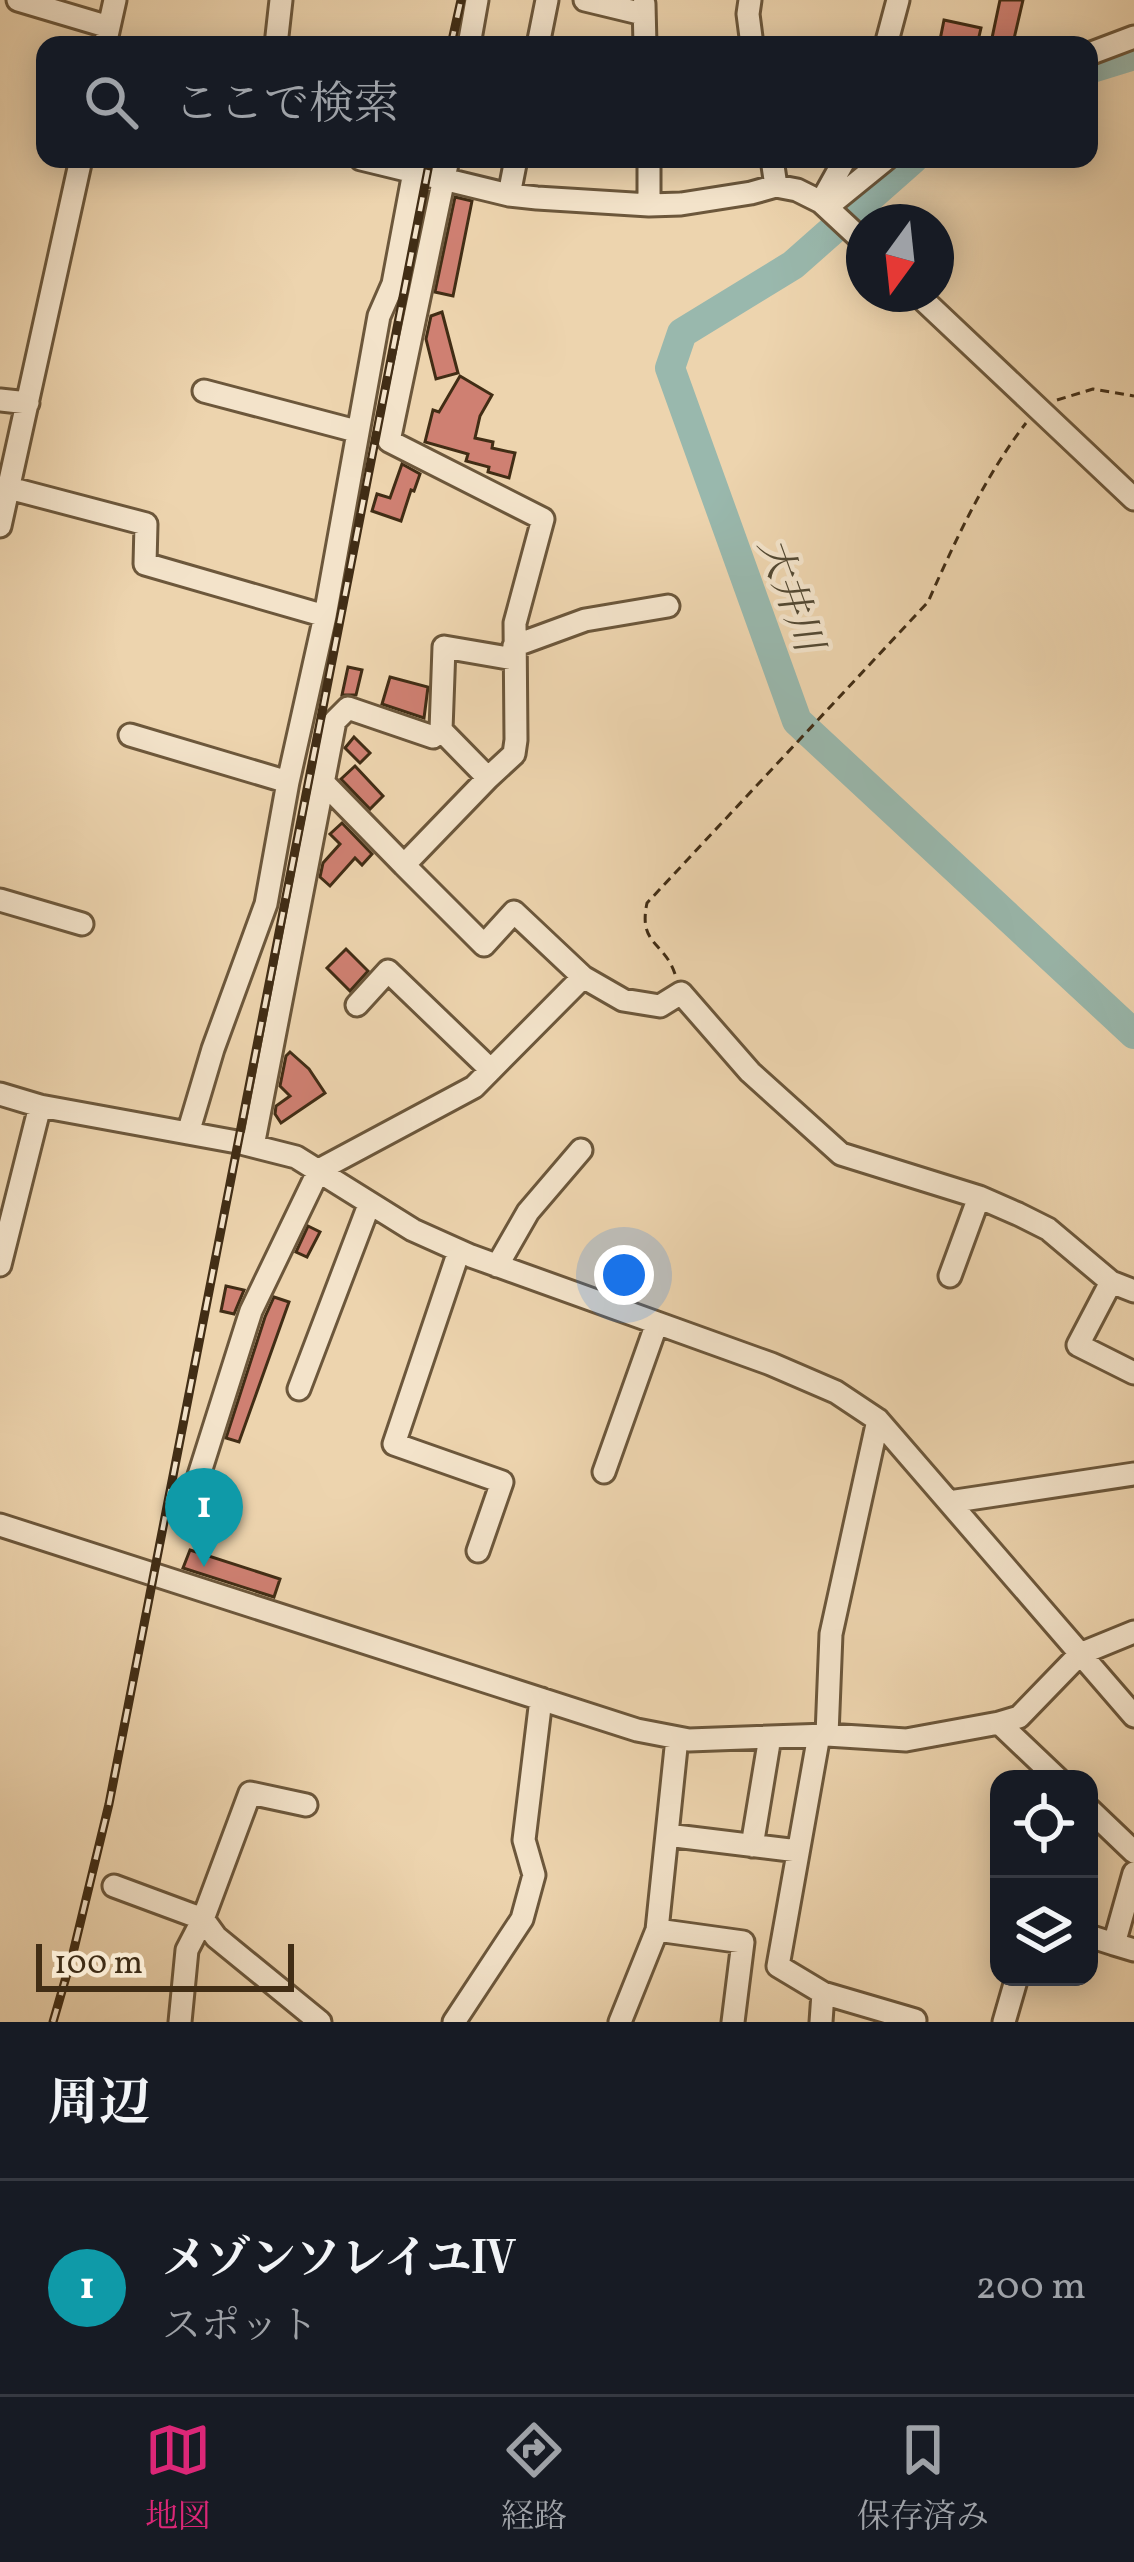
<!DOCTYPE html>
<html lang="ja">
<meta charset="utf-8">
<style>
:root{--surface:#171b24;--page:#20242c;--text:#f1f3f6;--muted:#9ea1a6;--line:#363941;--accent:#db2777}
body{margin:0;font-family:Vollkorn,"Noto Serif JP",serif;background:var(--page);color:var(--text)}
.controls{position:absolute;right:36px;bottom:36px;display:grid;overflow:hidden;border-radius:24px;box-shadow:0 6px 30px #0003}
.controls button{width:108px;height:108px;display:grid;place-items:center;padding:0;border:0;border-bottom:3px solid var(--line);background:var(--surface);color:var(--text);font:60px sans-serif}
.compass{position:absolute;left:846px;top:204px;width:108px;height:108px;border-radius:50%;background:var(--surface);box-shadow:0 6px 30px #0003;rotate:195deg}
.scale{position:absolute;left:36px;bottom:30px;width:258px;box-sizing:border-box;padding-left:12px;border:6px solid #412d15;border-top:0;font-size:33px;line-height:42px;white-space:nowrap;color:#412d15;-webkit-text-stroke:9px #f3e3ca;paint-order:stroke}
.you{position:absolute;left:624px;top:1275px;width:42px;height:42px;margin:-30px;border:9px solid #fff;border-radius:50%;background:#1a73e8;box-shadow:0 0 0 18px #1a73e833}
.badge{display:grid;place-items:center;width:78px;height:78px;border-radius:50%;background:var(--accent);color:#fff;font-size:39px;font-weight:700}
.pin{position:absolute;translate:-50% -99px;filter:drop-shadow(0 3px 6px #0008)}
.pin::after{content:'';position:absolute;top:63px;width:42px;height:36px;background:inherit;clip-path:polygon(0 0,100% 0,50% 100%)}
.list{margin:0;padding:0;list-style:none}
h2{display:flex;justify-content:space-between;align-items:center;height:156px;margin:0;padding:0 48px;font-size:51px}
h2 small{font-size:39px;font-weight:400;color:var(--muted)}
.list li{display:grid;grid-template-columns:78px 1fr auto;gap:36px;align-items:center;box-sizing:border-box;height:216px;padding:0 48px;border-top:3px solid var(--line)}
.list b{display:block;font-size:45px;white-space:nowrap}
.list p{margin:0;font-size:39px;white-space:nowrap;color:var(--muted)}
.list em{font-size:39px;font-style:normal;color:var(--muted)}
.icon{flex:none;width:66px;height:66px;fill:none;stroke:currentColor;stroke-width:2;stroke-linecap:round;stroke-linejoin:round}
.map{position:relative;flex:none;width:1134px;height:2022px;overflow:hidden}
.search{position:absolute;background:var(--surface);box-shadow:0 6px 30px #0003;left:36px;right:36px;top:36px;height:132px;display:flex;align-items:center;gap:30px;box-sizing:border-box;padding:0 42px;border-radius:24px;color:var(--muted);font-size:45px}
.sheet{height:372px;background:var(--surface)}
nav{display:flex;justify-content:space-around;align-items:center;box-sizing:border-box;height:168px;border-top:3px solid var(--line);background:var(--surface);font-size:33px;color:var(--muted)}
nav a{display:grid;justify-items:center;gap:6px}
nav .on{color:var(--accent)}
.map>svg:first-child{display:block}
.lines{fill:none;stroke-linecap:round;stroke-linejoin:round}
.river{stroke:#99b8ad;stroke-width:30}
.building{fill:#cf8072;stroke:#412d15;stroke-width:3}
.minor-casing{stroke:#6c573b;stroke-width:27}
.path{stroke:#412d15;stroke-width:3;stroke-dasharray:9 6;stroke-linecap:butt}
.minor{stroke:#f3e3ca;stroke-width:21}
.rail-casing{stroke:#412d15;stroke-width:9}
.rail{stroke:#f3e3ca;stroke-width:4.5;stroke-dasharray:14;stroke-linecap:butt}
.labels{text-anchor:middle;stroke-width:9;stroke-linejoin:round;paint-order:stroke}
.water-label{font-size:39px;font-style:italic;fill:#534933;stroke:#f3e3ca}
</style>
<div class="map">
<svg width="1134" height="2022" viewBox="0 0 1134 2022">
<rect width="100%" height="100%" fill="#edd4ae"/>
<filter id="stains"><feTurbulence type="fractalNoise" baseFrequency=".00167" numOctaves="4"/><feColorMatrix values="0 0 0 0 .2 0 0 0 0 .09 0 0 0 0 .02 0 0 0 .5 -.17"/></filter>
<radialGradient id="worn" r=".72"><stop offset=".6" stop-color="#630" stop-opacity="0"/><stop offset="1" stop-color="#630" stop-opacity=".3"/></radialGradient>
<g class="lines">
<!-- river -->
<path class="river" d="M1089,69L1134,55
M913,159L793,265L682,333L670,368L797,721L1134,1034"/>
</g>
<!-- building -->
<path class="building" d="M1000,0H1023L1013,43L992,38Z
M944,20L981,28L977,45H939Z
M455,197L472,201L453,296L435,292Z
M442,312L458,373L436,379L426,339L431,316Z
M460,376L492,395L480,416L475,438L493,442L492,448L515,453L509,478L488,472L489,467L466,461L468,454L425,442L433,410L439,412Z
M402,464L420,474L414,491L411,490L401,521L372,511L377,494L390,498Z
M348,667L362,670L356,695H342Z
M390,677L428,687L424,718L382,704Z
M354,737L370,753L360,763L345,748Z
M355,766L383,796L370,809L341,779Z
M342,823L372,854L362,865L355,858L330,886L320,877L323,863L340,844L330,834Z
M346,949L368,971L350,991L327,968Z
M290,1052L309,1069L325,1093L281,1123L275,1114L276,1106L290,1096L280,1086L286,1056Z
M308,1226L320,1232L307,1257L296,1252Z
M226,1286L244,1290L234,1314L221,1311Z
M274,1297L289,1302L239,1442L226,1438L265,1317Z
M190,1550L280,1579L274,1597L183,1568Z"/>
<g class="lines">
<!-- minor casing -->
<g class="minor-casing">
<path id="minor" d="M18,0L109,27
M585,0L643,14
M750,0L748,14L752,45
M644,4L645,45
M105,45L115,0
M276,45L281,0
M469,45L477,0
M538,45L547,0
M886,45L898,0
M1089,54L1134,37
M361,159L509,195L537,198L649,205L681,204L751,193L776,186L797,190L821,202L864,242
M448,159L389,441L543,519L515,623L516,740L514,754L488,778
M649,159V205
M772,159L776,186
M509,195L516,159
M821,202L845,159
M827,207L886,159
M917,294L1134,499
M204,391L356,431
M0,400L28,403
M9,488L146,524L145,564L325,616
M0,526L81,159
M514,646L585,620L668,606
M441,730L444,647L514,659
M130,735L288,782
M404,865L484,945L514,912L583,977
M0,900L82,924
M357,1005L388,971L491,1070
M0,1094L40,1106L237,1142L296,1157L413,1230L471,1256L771,1364L836,1392L878,1420L1134,1716
M188,1133L213,1049L266,904L288,782L325,616L379,316L393,284L414,172
M253,1146L335,721L348,708L433,737L441,730L488,778L404,865L323,782
M459,1251L394,1444L502,1482L478,1551
M0,1265L40,1106
M497,1266L528,1212L581,1150
M950,1276L979,1197
M1111,1282L1078,1345L1134,1373
M299,1389L369,1205
M604,1472L657,1323
M949,1502L1134,1474
M188,1510L251,1311L319,1170L474,1087L583,977L623,1000L660,1006L681,993L750,1072L841,1154L979,1197L1018,1214L1048,1229L1111,1282L1134,1291
M0,1525L637,1730L689,1740L827,1735L906,1740L999,1723L1019,1717L1080,1654L1134,1632
M999,1723L1058,1779
M819,1735L778,1966L823,1993L915,2020
M827,1735L831,1634L878,1420
M1089,1809L1134,1852
M667,1835L798,1851
M752,1846L770,1737
M1134,1873L1114,1944L1134,1950
M114,1886L203,1919L216,1937L320,2022
M657,1930L743,1942L733,2022
M1089,1936L1114,1944
M180,2022L187,1950L203,1919L250,1793L306,1805
M454,2022L522,1919L534,1875L524,1840L541,1699
M620,2022L657,1930L677,1738
M821,2022L823,1993
M1004,2022L1017,1977"/>
</g>
<!-- path -->
<path class="path" d="M1057,400L1093,389L1134,396
M675,974C664,941 638,945 647,903L928,602C955,541 985,476 1026,423"/>
<!-- minor -->
<use href="#minor" class="minor"/>
<!-- rail casing -->
<g class="rail-casing">
<path id="rail" d="M451,45L461,0
M53,2022L73,1953L109,1804L430,159"/>
</g>
<!-- rail -->
<use href="#rail" class="rail"/>
</g>
<g class="labels">
<!-- water labels -->
<g class="water-label">
<text transform="translate(792 594) rotate(70)" y="14">大井川</text>
</g>
</g>
<rect width="100%" height="100%" filter="url(#stains)"/>
<rect width="100%" height="100%" fill="url(#worn)"/>
</svg>
<div class="controls">
<button><svg class="icon" aria-label="locate" viewBox="0 0 24 24"><circle cx="12" cy="12" r="6"/><path d="M12 2v4M12 18v4M2 12h4M18 12h4"/></svg></button>
<button><svg class="icon" aria-label="layers" viewBox="0 0 24 24"><path d="M12 4l9 5-9 5-9-5zM3 14l9 5 9-5"/></svg></button>
</div>
<svg class="compass" viewBox="-18 -18 36 36"><path d="M0-13l5 13h-10z" fill="#e53935"/><path d="M0 13l5-13h-10z" fill="#9ea1a6"/></svg>
<div class="scale">100 m</div>
<div class="you"></div>
<div class="pin badge" style="left:204px;top:1567px;background:#0f9aa8">1</div>
<div class="search"><svg class="icon" aria-label="search" viewBox="0 0 24 24"><circle cx="10" cy="10" r="6"/><path d="M15 15l6 6"/></svg>ここで検索</div>
</div>
<section class="sheet">
<h2>周辺<small></small></h2>
<ul class="list">
<li><span class="badge" style="background:#0f9aa8">1</span><div><b>メゾンソレイユⅣ</b><p>スポット</p></div><em>200 m</em></li>
</ul>
</section>
<nav>
<a class="on"><svg class="icon" aria-label="map" viewBox="0 0 24 24"><path d="M3 6l6-2 6 2 6-2v14l-6 2-6-2-6 2zM9 4v14M15 6v14"/></svg>地図</a>
<a><svg class="icon" aria-label="directions" viewBox="0 0 24 24"><path d="M12 3l9 9-9 9-9-9zM9 14v-3h6M13 9l2 2-2 2"/></svg>経路</a>
<a><svg class="icon" aria-label="saved" viewBox="0 0 24 24"><path d="M7 4h10v16l-5-4-5 4z"/></svg>保存済み</a>
</nav>
